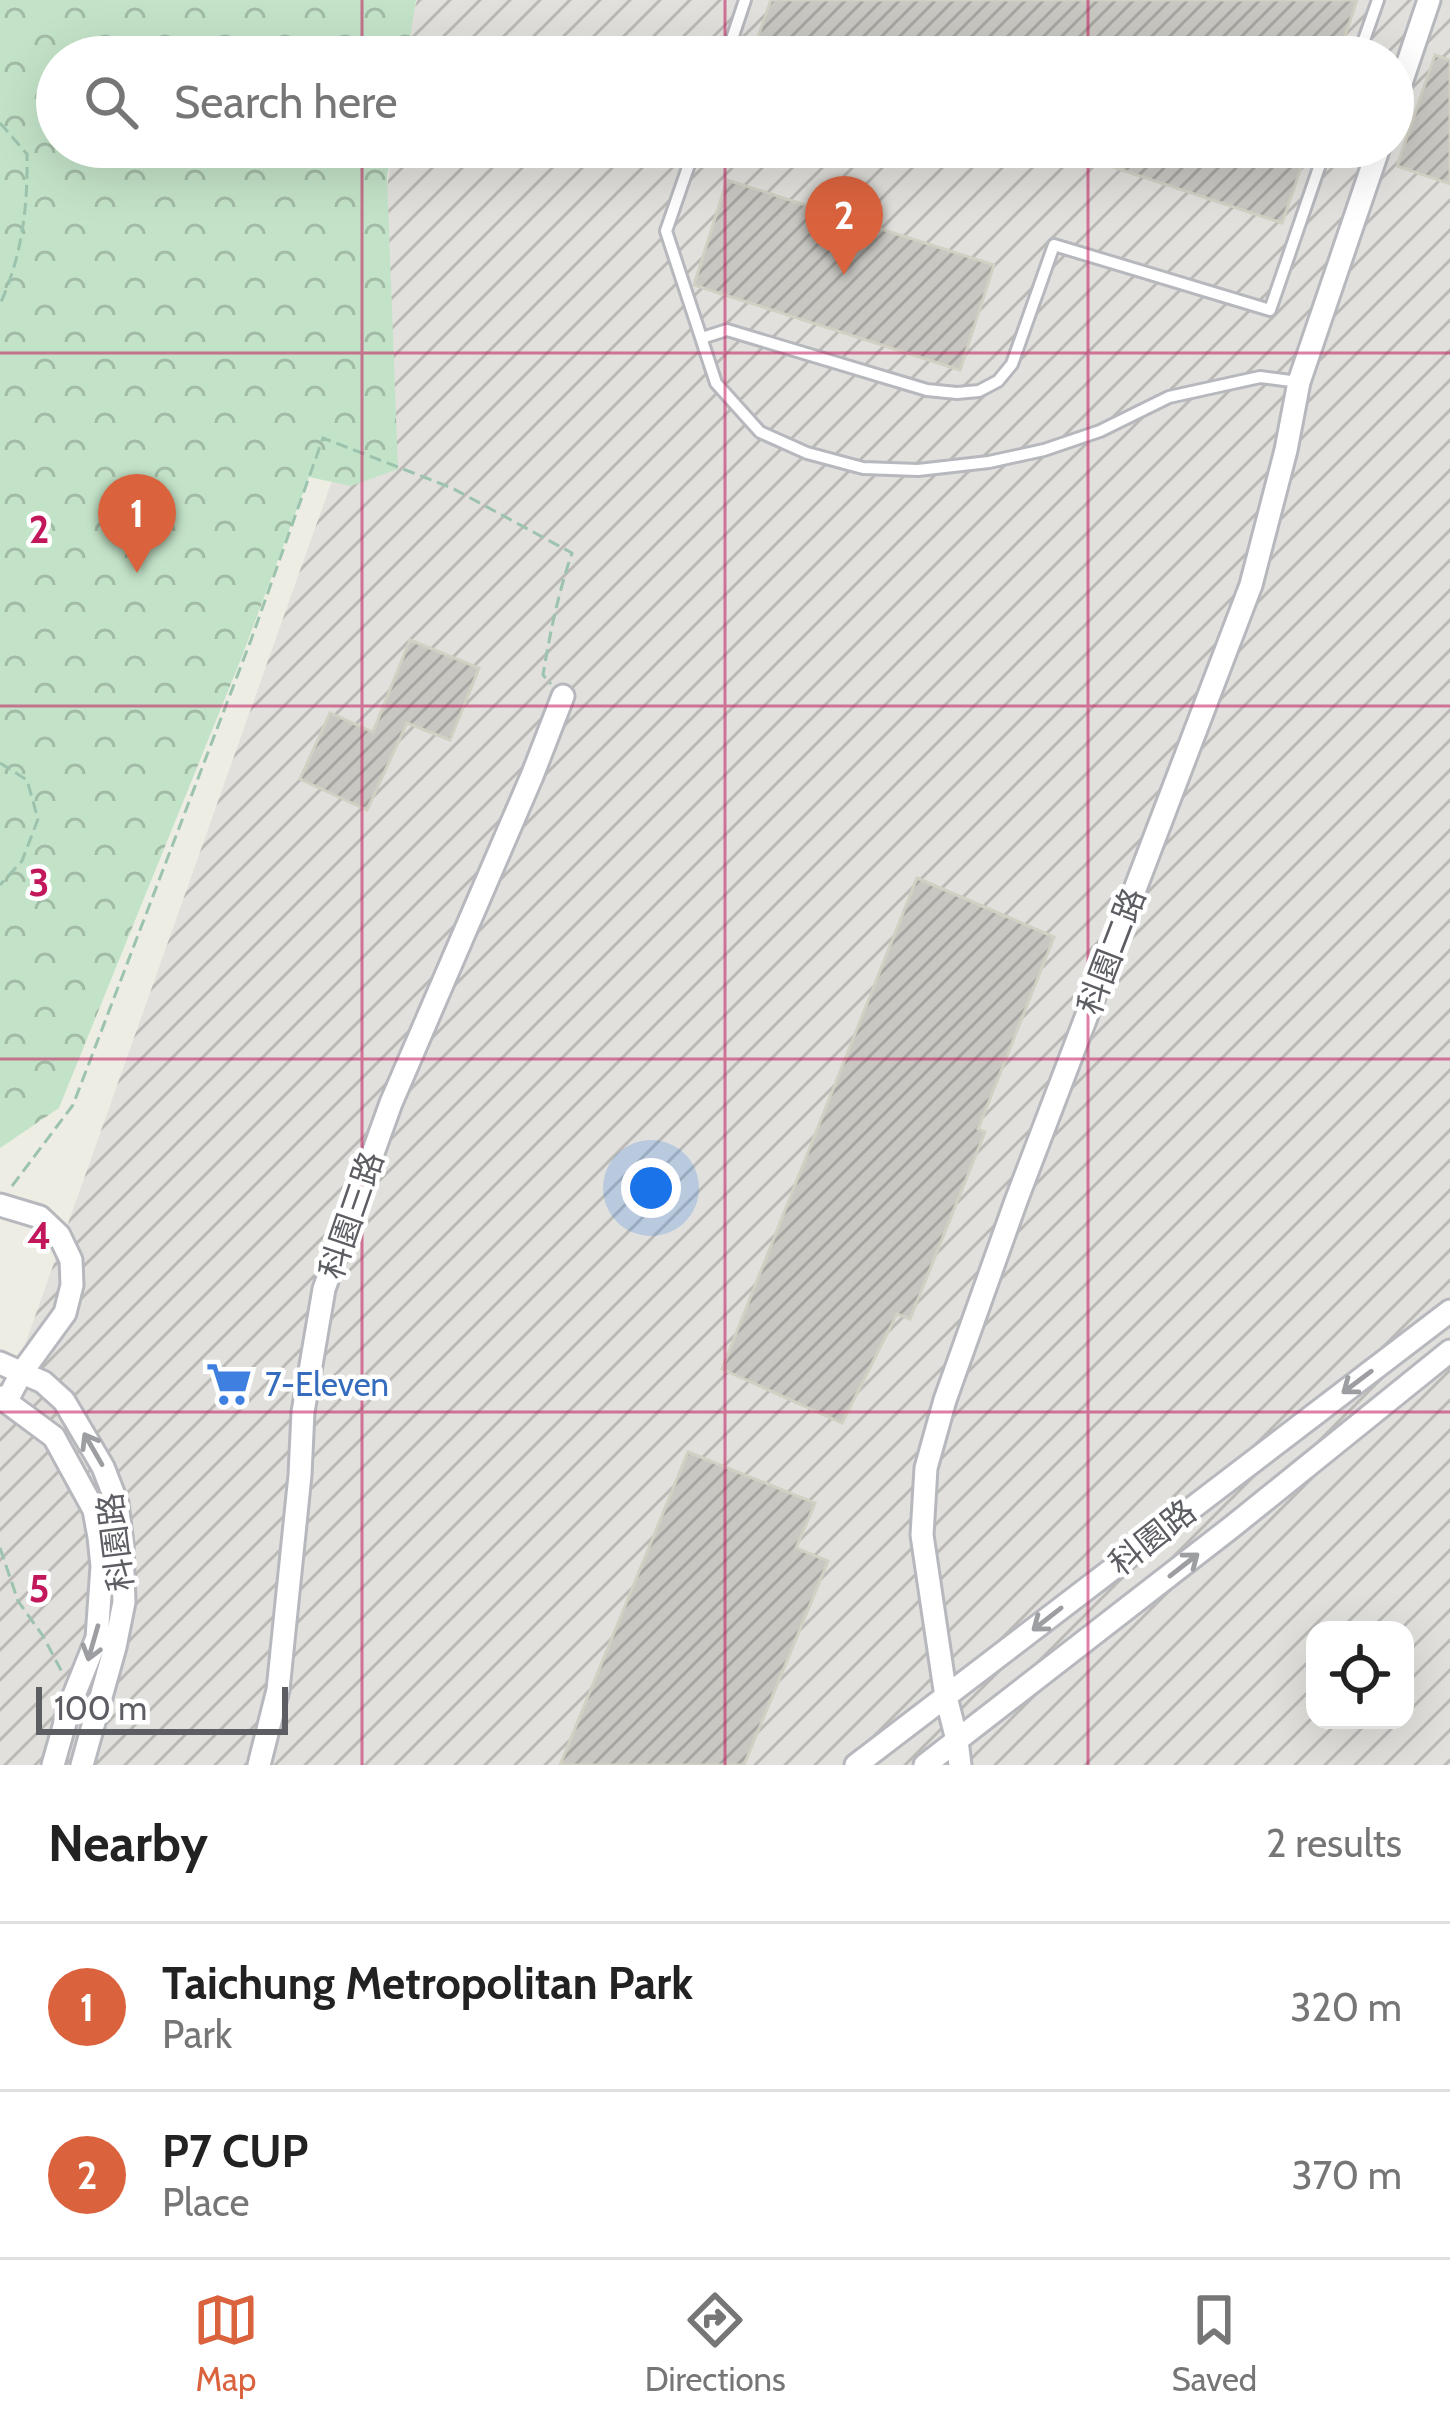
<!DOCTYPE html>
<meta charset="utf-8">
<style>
:root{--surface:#fff;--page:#f6f6f6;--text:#222;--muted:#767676;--line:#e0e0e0;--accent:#da633e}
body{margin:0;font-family:Cabin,"Noto Sans TC",sans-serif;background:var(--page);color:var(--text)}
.controls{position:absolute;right:36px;bottom:36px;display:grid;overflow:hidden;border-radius:24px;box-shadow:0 12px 48px #0002}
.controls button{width:108px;height:108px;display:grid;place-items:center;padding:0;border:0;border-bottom:3px solid var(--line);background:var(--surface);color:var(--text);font:60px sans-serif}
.scale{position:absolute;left:36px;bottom:30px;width:252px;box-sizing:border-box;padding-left:12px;border:6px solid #5c5e64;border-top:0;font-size:33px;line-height:42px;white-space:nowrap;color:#5c5e64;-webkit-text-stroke:9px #fff;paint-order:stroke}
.you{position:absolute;left:651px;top:1188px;width:42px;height:42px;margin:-30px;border:9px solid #fff;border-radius:50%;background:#1a73e8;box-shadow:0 0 0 18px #1a73e833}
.badge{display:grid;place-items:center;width:78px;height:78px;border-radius:50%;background:var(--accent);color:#fff;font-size:39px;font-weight:700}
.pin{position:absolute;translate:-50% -99px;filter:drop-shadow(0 3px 6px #0008)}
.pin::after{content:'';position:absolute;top:63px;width:42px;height:36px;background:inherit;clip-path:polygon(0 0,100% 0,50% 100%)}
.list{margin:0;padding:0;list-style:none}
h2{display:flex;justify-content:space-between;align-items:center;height:156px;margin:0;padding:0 48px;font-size:51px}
h2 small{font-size:39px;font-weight:400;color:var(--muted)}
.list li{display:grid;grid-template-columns:78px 1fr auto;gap:36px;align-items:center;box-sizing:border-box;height:168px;padding:0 48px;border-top:3px solid var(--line)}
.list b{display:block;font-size:45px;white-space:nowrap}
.list p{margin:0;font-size:39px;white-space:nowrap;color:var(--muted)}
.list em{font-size:39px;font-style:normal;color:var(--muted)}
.icon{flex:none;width:66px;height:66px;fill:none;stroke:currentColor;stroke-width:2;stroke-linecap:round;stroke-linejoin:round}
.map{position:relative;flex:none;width:1450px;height:1765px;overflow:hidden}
.search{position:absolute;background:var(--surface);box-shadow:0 12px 48px #0002;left:36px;right:36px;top:36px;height:132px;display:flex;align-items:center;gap:30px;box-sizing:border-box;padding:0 42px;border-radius:66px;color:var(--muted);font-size:45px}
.sheet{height:492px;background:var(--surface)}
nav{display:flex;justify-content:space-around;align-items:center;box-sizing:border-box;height:168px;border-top:3px solid var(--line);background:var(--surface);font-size:33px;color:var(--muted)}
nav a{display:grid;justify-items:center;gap:6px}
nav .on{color:var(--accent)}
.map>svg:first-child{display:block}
.industrial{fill:url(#industrial-furrows);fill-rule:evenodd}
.park{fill:url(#park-crowns)}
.building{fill:url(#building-hatch);stroke:#d2cfc3;stroke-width:3}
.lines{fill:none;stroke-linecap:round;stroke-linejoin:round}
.lane-casing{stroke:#b7b8bd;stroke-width:16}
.street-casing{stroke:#b7b8bd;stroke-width:27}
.path{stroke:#9cc3ae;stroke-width:3;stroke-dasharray:12 6;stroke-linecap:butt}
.lane{stroke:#fff;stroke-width:10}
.street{stroke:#fff;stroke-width:21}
.oneway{stroke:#9d9ea2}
.grid{fill:none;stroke:#c2185b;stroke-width:3;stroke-opacity:0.55}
.labels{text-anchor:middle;stroke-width:9;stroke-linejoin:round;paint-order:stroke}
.street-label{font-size:33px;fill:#5c5e64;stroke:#fff}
.shop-label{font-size:33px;fill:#366cbe;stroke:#fff;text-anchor:start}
.grid-label{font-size:39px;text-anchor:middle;font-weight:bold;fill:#c2185b;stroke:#fff;stroke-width:9;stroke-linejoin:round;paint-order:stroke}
</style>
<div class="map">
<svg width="1450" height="1765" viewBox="0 0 1450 1765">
<defs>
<pattern id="industrial-furrows" width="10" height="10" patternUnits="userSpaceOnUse" patternTransform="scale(3)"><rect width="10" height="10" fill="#e1e0dc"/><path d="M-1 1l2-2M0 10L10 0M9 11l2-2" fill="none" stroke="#bab9b6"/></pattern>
<pattern id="park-crowns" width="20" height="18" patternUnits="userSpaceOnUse" patternTransform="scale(3)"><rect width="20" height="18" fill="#c3e3c8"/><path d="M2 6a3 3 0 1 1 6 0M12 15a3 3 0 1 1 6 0" fill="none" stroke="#a2bba6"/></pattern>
<pattern id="building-hatch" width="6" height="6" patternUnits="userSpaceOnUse" patternTransform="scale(3)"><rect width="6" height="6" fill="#c9c7c2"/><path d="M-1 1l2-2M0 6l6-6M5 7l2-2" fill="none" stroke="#a6a5a1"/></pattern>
</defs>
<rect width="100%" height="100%" fill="#edede4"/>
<!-- industrial -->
<path class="industrial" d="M417,0H1450V1765H0V1415L335,472L366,332L393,147H1393V57H406L411,22ZM1315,1630H1405V1720H1315Z"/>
<!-- park -->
<path class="park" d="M0,0H416L407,57H57V147H392L387,176L398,469L351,486L309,477L241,659L59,1108L0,1148Z"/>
<!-- building -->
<path class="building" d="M771,0H1357L1338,57H781L754,48Z
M1435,55L1450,60V184L1397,166Z
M1061,147H1308L1282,223L1061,150Z
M727,180L994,265L960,370L694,285Z
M410,640L479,668L450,740L407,723L367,810L300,779L330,713L373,732Z
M917,878L1054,937L978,1129L985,1132L910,1319L897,1314L842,1423L722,1369Z
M688,1452L815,1503L796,1548L828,1561L744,1765H560Z"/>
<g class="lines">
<!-- lane casing -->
<g class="lane-casing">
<path id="lane" d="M726,57L745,0
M1358,57L1378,0
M695,147L666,231L716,383L760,432L807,453L863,468L918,470L989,462L1044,450L1100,431L1169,397L1260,377L1299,382
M702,338L727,330L927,390L957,393L979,391L998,381L1012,364L1054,245L1270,310L1326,147"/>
</g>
<!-- street casing -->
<g class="street-casing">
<path id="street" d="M1393,107L1429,0
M0,1205L40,1217L59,1235L71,1260L72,1285L65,1313L22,1372L6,1402
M0,1363L43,1382L64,1401L103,1467L117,1503L122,1544L124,1602L115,1647L82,1765
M0,1397L54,1437L94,1510L99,1537L102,1566L97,1638L70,1705L53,1765
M259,1765L278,1690L300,1475L303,1412L324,1289L391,1103L532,776L563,696
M856,1765L1450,1311
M925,1765L1233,1526L1450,1351
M960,1765L957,1740L946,1697L922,1535L926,1468L945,1400L1016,1201L1251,585L1286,450L1299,382L1379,147"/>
</g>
<!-- path -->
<path class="path" d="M0,123L27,154C28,206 22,257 0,304
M0,763L27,780L38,819L22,861L0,885
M12,1186L73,1105L251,640L323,438L452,488L572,553C558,594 550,633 543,675L551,684
M0,1548L18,1601L43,1636L63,1674"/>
<!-- lane -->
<use href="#lane" class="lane"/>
<!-- street -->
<use href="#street" class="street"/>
</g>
<!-- one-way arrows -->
<defs><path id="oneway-shaft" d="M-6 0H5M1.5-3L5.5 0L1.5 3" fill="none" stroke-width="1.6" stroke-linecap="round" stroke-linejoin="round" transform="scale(3)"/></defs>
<g class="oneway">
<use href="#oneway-shaft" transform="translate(1357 1382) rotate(143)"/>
<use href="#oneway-shaft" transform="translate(93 1449) rotate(-120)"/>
<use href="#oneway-shaft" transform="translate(1184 1565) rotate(-38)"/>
<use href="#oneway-shaft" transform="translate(1047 1619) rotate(142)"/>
<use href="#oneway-shaft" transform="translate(93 1643) rotate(106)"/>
</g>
<!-- grid -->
<path class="grid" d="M362,0V57M725,0V57M1088,0V57M362,147V1765M725,147V1765M1088,147V1765M0,353H1450M0,706H1450M0,1059H1450M0,1412H1450"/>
<!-- icons -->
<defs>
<g id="supermarket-bare" transform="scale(3.6)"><path d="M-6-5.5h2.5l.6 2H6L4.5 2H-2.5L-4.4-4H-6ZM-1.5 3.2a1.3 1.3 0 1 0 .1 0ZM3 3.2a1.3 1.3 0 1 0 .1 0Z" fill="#3f7fe0" stroke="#fff" stroke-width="2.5" paint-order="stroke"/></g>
</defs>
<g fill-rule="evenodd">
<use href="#supermarket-bare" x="229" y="1384"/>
</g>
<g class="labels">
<!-- street labels -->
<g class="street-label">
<text transform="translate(1111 951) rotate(-69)" y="12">科園二路</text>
<text transform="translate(351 1215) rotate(-71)" y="12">科園三路</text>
<text transform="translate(1152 1537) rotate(-38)" y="12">科園路</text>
<text transform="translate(115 1542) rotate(-97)" y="12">科園路</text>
</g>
<!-- shop labels -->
<g class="shop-label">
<text x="265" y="1396">7-Eleven</text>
</g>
</g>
<g class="grid-label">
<text x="39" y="543">2</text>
<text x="39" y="896">3</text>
<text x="39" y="1249">4</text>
<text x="39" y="1602">5</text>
</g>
</svg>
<div class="controls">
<button><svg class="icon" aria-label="locate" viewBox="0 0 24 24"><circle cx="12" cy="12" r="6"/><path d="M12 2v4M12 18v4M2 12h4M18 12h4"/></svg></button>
</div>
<div class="scale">100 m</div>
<div class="you"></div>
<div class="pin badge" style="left:137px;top:573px">1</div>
<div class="pin badge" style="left:844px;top:275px">2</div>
<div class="search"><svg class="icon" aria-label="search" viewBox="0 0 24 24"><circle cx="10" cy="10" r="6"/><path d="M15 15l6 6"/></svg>Search here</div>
</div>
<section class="sheet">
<h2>Nearby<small>2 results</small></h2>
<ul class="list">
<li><span class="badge">1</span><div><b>Taichung Metropolitan Park</b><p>Park</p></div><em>320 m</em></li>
<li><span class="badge">2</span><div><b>P7 CUP</b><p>Place</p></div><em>370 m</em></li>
</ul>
</section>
<nav>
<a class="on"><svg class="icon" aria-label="map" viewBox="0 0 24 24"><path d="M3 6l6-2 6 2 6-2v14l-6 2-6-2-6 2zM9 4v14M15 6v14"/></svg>Map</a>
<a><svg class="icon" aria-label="directions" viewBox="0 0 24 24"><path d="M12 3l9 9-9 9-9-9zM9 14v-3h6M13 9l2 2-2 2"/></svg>Directions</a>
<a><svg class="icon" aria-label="saved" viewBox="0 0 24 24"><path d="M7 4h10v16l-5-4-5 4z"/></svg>Saved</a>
</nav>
